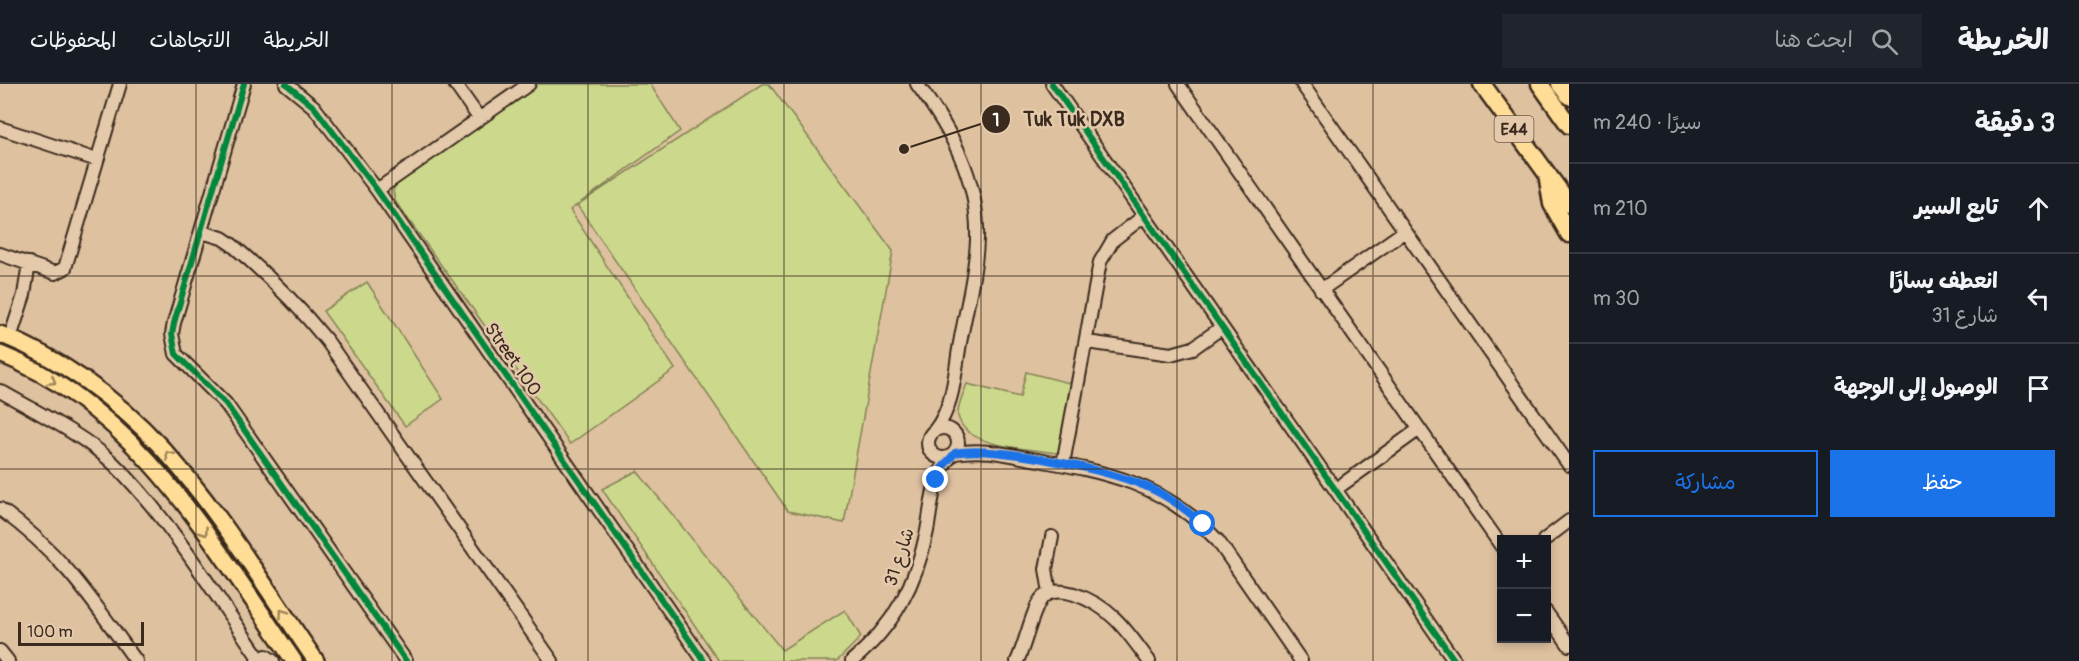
<!DOCTYPE html>
<html lang="ar">
<meta charset="utf-8">
<style>
:root{--surface:#171b24;--page:#20242c;--text:#f1f3f6;--muted:#9ea1a6;--line:#363941;--accent:#1a73e8}
body{margin:0;font-family:Pangolin,"Playpen Sans Arabic",sans-serif;background:var(--page);color:var(--text);direction:rtl}
.controls{position:absolute;right:18px;bottom:18px;display:grid;overflow:hidden;border-radius:0px;box-shadow:0 3px 9px #0003}
.controls button{width:54px;height:54px;display:grid;place-items:center;padding:0;border:0;border-bottom:2px solid var(--line);background:var(--surface);color:var(--text);font:30px sans-serif}
.scale{position:absolute;left:18px;bottom:15px;width:126px;box-sizing:border-box;padding-left:6px;border:3px solid #3b2a1e;border-top:0;font-size:16px;line-height:21px;white-space:nowrap;color:#3b2a1e;-webkit-text-stroke:4px #e4c9ab;paint-order:stroke}
.stop{position:absolute;width:18px;height:18px;margin:-14px;border:4px solid #1a73e8;border-radius:50%;background:#fff}
.stop.end{background:#1a73e8;border-color:#fff;box-shadow:0 2px 6px #0008}
.list{margin:0;padding:0;list-style:none}
h2{display:flex;justify-content:space-between;align-items:center;height:78px;margin:0;padding:0 24px;font-size:26px}
h2 small{font-size:20px;font-weight:400;color:var(--muted)}
.list li{display:grid;grid-template-columns:39px 1fr auto;gap:18px;align-items:center;box-sizing:border-box;height:90px;padding:0 24px;border-top:2px solid var(--line)}
.list b{display:block;font-size:22px;white-space:nowrap}
.list p{margin:0;font-size:20px;white-space:nowrap;color:var(--muted)}
.list em{font-size:20px;font-style:normal;color:var(--muted)}
.actions{display:flex;gap:12px;padding:18px 24px}
.actions a{flex:1;padding:14px 0;border:2px solid var(--accent);border-radius:0px;text-align:center;font-size:21px;color:var(--accent)}
.actions .main{background:var(--accent);color:#fff}
.icon{flex:none;width:33px;height:33px;fill:none;stroke:currentColor;stroke-width:2;stroke-linecap:round;stroke-linejoin:round}
.map{position:relative;flex:none;width:1569px;height:577px;overflow:hidden;direction:ltr}
header{display:flex;align-items:center;gap:36px;box-sizing:border-box;height:84px;padding:0 30px;background:var(--surface);border-bottom:2px solid var(--line)}
header strong{font-size:28px}
nav{display:flex;gap:33px;margin-inline-start:auto;font-size:21px}
.search{width:420px;height:54px;background:var(--page);display:flex;align-items:center;gap:15px;box-sizing:border-box;padding:0 21px;border-radius:0px;color:var(--muted);font-size:22px}
main{display:flex}
aside{flex:1;background:var(--surface)}
.map>svg:first-child{display:block}
.green{fill:#ccd98c;stroke:#848255;stroke-width:1.5}
.lines{fill:none;stroke-linecap:round;stroke-linejoin:round}
.minor-casing{stroke:#3b2a1e;stroke-width:16}
.major-casing{stroke:#3b2a1e;stroke-width:20}
.highway-casing{stroke:#3b2a1e;stroke-width:21}
.minor{stroke:#e4c9ab;stroke-width:12}
.major{stroke:#ffdd96;stroke-width:15}
.highway{stroke:#ffdd96;stroke-width:16}
.cycleway-casing{stroke:#e4c9ab;stroke-width:10}
.cycleway{stroke:#00873e;stroke-width:6}
.oneway{stroke:#9d845a}
.route{stroke:#1a73e8;stroke-width:8}
.grid{fill:none;stroke:#3b2a1e;stroke-width:1.5;stroke-opacity:0.55}
.labels{text-anchor:middle;stroke-width:5;stroke-linejoin:round;paint-order:stroke}
.shield{fill:#e4c9ab;stroke:#6e5a48;stroke-width:1.5}
.shield-label{font-size:16px;font-weight:bold;fill:#3b2a1e}
.street-label{font-size:18px;fill:#3b2a1e;stroke:#e4c9ab}
.leader{fill:none;stroke:#3b2a1e;stroke-width:2}
.callout-dot{fill:#3b2a1e;stroke:#e4c9ab;stroke-width:2}
.mark-label{font-size:18px;text-anchor:middle;font-weight:bold;fill:#fff}
.callout-label{font-size:20px;text-anchor:middle;font-weight:bold;fill:#3b2a1e;stroke:#e4c9ab;stroke-width:5;stroke-linejoin:round;paint-order:stroke}
</style>
<header>
<strong>الخريطة</strong>
<div class="search"><svg class="icon" aria-label="search" viewBox="0 0 24 24"><circle cx="10" cy="10" r="6"/><path d="M15 15l6 6"/></svg>ابحث هنا</div>
<nav><a>الخريطة</a><a>الاتجاهات</a><a>المحفوظات</a></nav>
</header>
<main>
<aside>
<h2>3 دقيقة<small>سيرًا · 240 m</small></h2>
<ul class="list">
<li><svg class="icon" aria-label="ahead" viewBox="0 0 24 24"><path d="M12 20V5M6 11l6-6 6 6"/></svg><div><b>تابع السير</b></div><em>210 m</em></li>
<li><svg class="icon" aria-label="left" viewBox="0 0 24 24"><path d="M17 20v-9H6M10 6l-5 5 5 5"/></svg><div><b>انعطف يسارًا</b><p>شارع 31</p></div><em>30 m</em></li>
<li><svg class="icon" aria-label="arrive" viewBox="0 0 24 24"><path d="M6 21V4h12l-3 4 3 4H6"/></svg><div><b>الوصول إلى الوجهة</b></div></li>
</ul>
<div class="actions"><a class="main">حفظ</a><a>مشاركة</a></div>
</aside>
<div class="map">
<svg width="1569" height="577" viewBox="0 0 1569 577">
<rect width="100%" height="100%" fill="#dec19f"/>
<filter id="ink" filterUnits="userSpaceOnUse"><feTurbulence type="fractalNoise" baseFrequency=".0167" numOctaves="2"/><feDisplacementMap in="SourceGraphic" scale="12" xChannelSelector="R" yChannelSelector="G"/><feConvolveMatrix kernelMatrix="1 2 1 2 8 2 1 2 1" color-interpolation-filters="sRGB"/></filter>
<g filter="url(#ink)">
<!-- green -->
<path class="green" d="M538,0H650L680,47L570,126L675,285L570,360L395,117L393,107L397,98Z
M762,0H769L893,167L844,439L788,427L577,121Z
M367,198L443,315L405,342L323,227Z
M1026,288L1073,300L1063,363L1056,369C1028,364 963,364 958,331C957,322 964,308 967,300L1020,313Z
M637,387L782,566L845,526L861,553L837,577H719L602,405Z"/>
<g class="lines">
<!-- minor casing -->
<g class="minor-casing">
<path id="minor" d="M244,0L174,239L172,250L176,270L226,320L406,577
M286,0L314,23L377,106L704,577
M455,0L479,34
M917,0C951,46 979,95 977,155C976,189 966,225 960,259C955,287 954,322 935,346
M1052,0L1455,577
M1178,0L1502,463
M1302,0L1569,381
M0,44L97,76
M377,106L529,0
M202,148L222,154L231,160C267,190 298,221 327,257L552,577
M0,170L55,189L65,184L120,0
M1321,206L1405,147
M10,254L24,211L29,179
M1087,258L1171,270L1193,264L1221,244
M0,307C35,327 87,353 115,381C169,434 215,511 259,574
M928 359a15 15 0 1 1 30 0a15 15 0 1 1-30 0Z
M955,369C981,364 1006,370 1032,375C1107,388 1164,399 1218,457L1301,577
M1063,380L1100,178L1113,156L1144,132
M1336,405L1418,346
M0,425C63,470 92,516 136,577
M1544,456L1569,437
M1050,509L1046,485L1052,453
M1546,528L1569,561
M0,567L8,577
M257,577L266,572L273,577
M852,577C894,542 916,500 927,447C932,420 932,394 950,373
M1017,577C1025,562 1033,522 1043,513C1052,505 1064,507 1074,510C1111,522 1127,547 1149,577"/>
</g>
<!-- major casing -->
<g class="major-casing">
<path id="major" d="M0,250C158,314 224,444 316,577
M0,270C138,324 214,462 294,577"/>
</g>
<!-- highway casing -->
<g class="highway-casing">
<path id="highway" d="M1482,0L1569,120
M1540,0L1569,41
M1560,0L1569,12
M1547,90L1552,120L1569,150"/>
</g>
<!-- minor -->
<use href="#minor" class="minor"/>
<!-- major -->
<use href="#major" class="major"/>
<!-- highway -->
<use href="#highway" class="highway"/>
<!-- cycleway casing -->
<g class="cycleway-casing">
<path id="cycleway" d="M244,0L174,239L172,250L176,270L226,320L406,577
M286,0L314,23L377,106L704,577
M1052,0L1455,577"/>
</g>
<!-- cycleway -->
<use href="#cycleway" class="cycleway"/>
</g>
<!-- one-way arrows -->
<defs><path id="oneway-chevron" d="M-2-3.5L2.5 0L-2 3.5" fill="none" stroke-width="1.6" stroke-linecap="round" stroke-linejoin="round" transform="scale(1.5)"/></defs>
<g class="oneway">
<use href="#oneway-chevron" transform="translate(52 297) rotate(32)"/>
<use href="#oneway-chevron" transform="translate(169 371) rotate(-131)"/>
<use href="#oneway-chevron" transform="translate(204 448) rotate(55)"/>
<use href="#oneway-chevron" transform="translate(283 529) rotate(-125)"/>
</g>
</g>
<g class="lines" filter="url(#ink)">
<!-- route -->
<path class="route" d="M936,396L942,384L955,369C994,361 1107,386 1145,402C1167,411 1185,425 1203,440"/>
</g>
<!-- grid -->
<path class="grid" d="M196,0V577M392,0V577M588,0V577M784,0V577M981,0V577M1177,0V577M1373,0V577M0,192H1569M0,385H1569"/>
<g class="labels">
<!-- shield labels -->
<rect class="shield" x="1494.5" y="32" width="39" height="26" rx="4.5"/>
<g class="shield-label">
<text x="1514" y="51">E44</text>
</g>
<!-- street labels -->
<g class="street-label">
<text transform="translate(513 275) rotate(55)" y="6">Street 100</text>
<text transform="translate(899 473) rotate(-72)" y="6">شارع 31</text>
</g>
</g>
<!-- callouts -->
<path class="leader" d="M904 65L996 35"/>
<g class="callout-dot">
<circle cx="904" cy="65" r="6"/>
<circle cx="996" cy="35" r="15"/>
</g>
<g class="mark-label">
<text x="996" y="42">1</text>
</g>
<g class="callout-label">
<text x="1074" y="42">Tuk Tuk DXB</text>
</g>
</svg>
<div class="controls">
<button>+</button>
<button>−</button>
</div>
<div class="scale">100 m</div>
<div class="stop" style="left:1203px;top:440px"></div>
<div class="stop end" style="left:936px;top:396px"></div>
</div>
</main>
